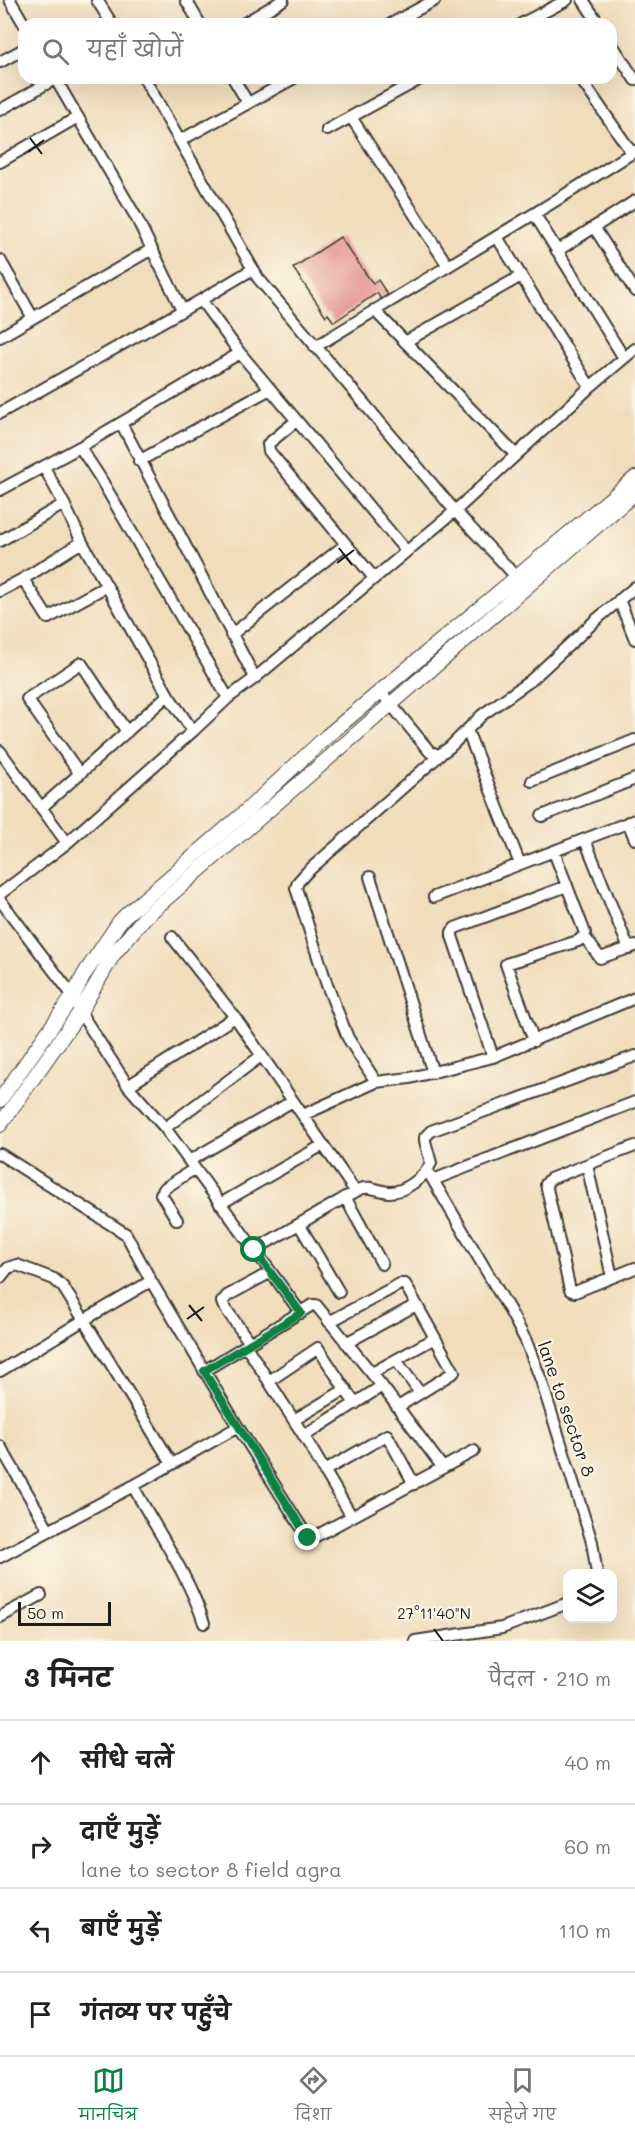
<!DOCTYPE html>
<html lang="hi">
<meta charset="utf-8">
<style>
:root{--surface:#fff;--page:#f6f6f6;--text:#222;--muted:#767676;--line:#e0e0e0;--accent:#0b8043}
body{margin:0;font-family:Mali,"Playpen Sans Deva",sans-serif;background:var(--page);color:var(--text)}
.controls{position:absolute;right:18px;bottom:18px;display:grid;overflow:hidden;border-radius:12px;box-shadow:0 6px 24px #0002}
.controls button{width:54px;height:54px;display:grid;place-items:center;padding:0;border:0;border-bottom:2px solid var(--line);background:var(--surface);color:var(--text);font:30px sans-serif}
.scale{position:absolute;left:18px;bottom:15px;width:93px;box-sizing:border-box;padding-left:6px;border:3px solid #1c1c1c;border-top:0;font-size:16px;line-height:21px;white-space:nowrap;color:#1c1c1c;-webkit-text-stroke:4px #fcf5e5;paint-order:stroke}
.stop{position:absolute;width:18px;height:18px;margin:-14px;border:4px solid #0b8043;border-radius:50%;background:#fff}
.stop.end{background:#0b8043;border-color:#fff;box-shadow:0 2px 6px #0008}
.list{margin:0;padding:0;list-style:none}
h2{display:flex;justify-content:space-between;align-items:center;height:78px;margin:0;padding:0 24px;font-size:26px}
h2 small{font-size:20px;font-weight:400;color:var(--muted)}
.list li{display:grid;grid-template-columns:39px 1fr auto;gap:18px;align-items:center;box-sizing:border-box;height:84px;padding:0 24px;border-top:2px solid var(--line)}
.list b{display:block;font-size:22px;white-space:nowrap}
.list p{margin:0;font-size:20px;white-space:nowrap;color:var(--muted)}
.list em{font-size:20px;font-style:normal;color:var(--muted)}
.icon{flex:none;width:33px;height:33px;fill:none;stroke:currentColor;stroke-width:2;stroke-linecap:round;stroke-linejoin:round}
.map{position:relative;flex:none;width:635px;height:1641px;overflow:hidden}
.search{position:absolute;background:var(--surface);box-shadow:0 6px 24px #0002;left:18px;right:18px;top:18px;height:66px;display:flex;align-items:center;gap:15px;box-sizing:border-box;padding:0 21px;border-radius:18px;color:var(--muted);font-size:22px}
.sheet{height:414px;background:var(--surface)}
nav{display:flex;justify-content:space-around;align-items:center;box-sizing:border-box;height:84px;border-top:2px solid var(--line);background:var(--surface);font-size:16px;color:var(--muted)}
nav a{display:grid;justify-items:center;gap:3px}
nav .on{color:var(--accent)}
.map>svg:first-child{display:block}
.building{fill:#e18985}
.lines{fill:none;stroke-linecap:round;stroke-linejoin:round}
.minor-casing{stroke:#3c3934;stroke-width:14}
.tertiary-casing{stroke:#3c3934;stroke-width:16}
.minor{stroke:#fff;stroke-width:10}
.tertiary{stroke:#fff;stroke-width:14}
.route{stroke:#0b8043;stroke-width:8}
.ticks{fill:none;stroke:#1c1c1c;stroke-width:2}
.labels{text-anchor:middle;stroke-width:4.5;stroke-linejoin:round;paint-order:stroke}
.street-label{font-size:18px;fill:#1c1c1c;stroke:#fcf5e5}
.ticks-label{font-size:15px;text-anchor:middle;fill:#1c1c1c;stroke:#fcf5e5;stroke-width:4.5;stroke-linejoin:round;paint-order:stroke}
</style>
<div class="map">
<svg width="635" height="1641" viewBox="0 0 635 1641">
<rect width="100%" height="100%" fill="#fcf5e5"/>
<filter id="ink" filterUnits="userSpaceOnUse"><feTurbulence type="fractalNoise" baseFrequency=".0167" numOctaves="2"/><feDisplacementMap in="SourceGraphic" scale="12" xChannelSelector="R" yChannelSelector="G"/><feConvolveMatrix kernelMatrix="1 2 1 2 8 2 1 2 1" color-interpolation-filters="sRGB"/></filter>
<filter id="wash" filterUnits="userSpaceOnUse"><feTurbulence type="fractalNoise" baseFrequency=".008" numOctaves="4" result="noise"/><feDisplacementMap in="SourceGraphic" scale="24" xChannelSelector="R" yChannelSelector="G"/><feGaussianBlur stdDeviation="1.35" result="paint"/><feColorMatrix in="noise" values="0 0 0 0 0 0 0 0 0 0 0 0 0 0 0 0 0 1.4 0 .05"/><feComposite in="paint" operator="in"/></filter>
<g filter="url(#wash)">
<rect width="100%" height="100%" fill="#f0ddbc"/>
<g id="blocks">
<!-- building -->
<path class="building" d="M340,237L373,284L378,280L388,295L381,299L377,293L334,322L328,314L326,316L293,268Z"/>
</g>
</g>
<g filter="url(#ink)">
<use href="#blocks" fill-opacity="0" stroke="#3c3934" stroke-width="1.5"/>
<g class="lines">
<!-- minor casing -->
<g class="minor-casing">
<path id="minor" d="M10,0L24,24
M97,0L112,24
M186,0L200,24
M583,0L599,24
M243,24L283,0
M391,24L435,0
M521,24L567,0
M611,43L635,80
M0,62L24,49
M55,78L136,217L182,310
M144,78L258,278L455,511L521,582
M233,78L248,103
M580,78L632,153
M0,110L55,79
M351,117L448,266
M327,130L422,78
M181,140L294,78
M0,162L78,117
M535,215L624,358
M594,227L635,291
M497,237L590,387
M557,251L635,201
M0,260L33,318
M201,300L240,353L406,551
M374,310L516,455
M0,337L152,249
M405,342L521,276
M315,347C422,281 530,218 635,151
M0,413L201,300L253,269
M296,421L268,444L269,451L374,578
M121,423L255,678
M80,447L99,476L228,698
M139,461L270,389
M44,467L64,504
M0,490L80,447L240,353
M0,541L64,504L82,542L168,695L193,731L67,843
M82,542L23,579L48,618L107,586
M0,591L23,579
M619,600L635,639
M231,635L345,545
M380,691L430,752L439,755L450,747L482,715L530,681L597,619L635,587
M467,730L520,864
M193,731L228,698L255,678L455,511L590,387L635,349
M0,751L67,843L0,894
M80,774L27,699L81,663L127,732
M532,781L635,740
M41,808L168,695
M542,816L635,779
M628,822L635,839
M585,840L629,949
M370,877L433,1073
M434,897L635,820
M0,900L73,996L80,1012L128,1086L165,1128L301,1313
M584,936L600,958L635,946
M172,937L235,1017L355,1191
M534,1041L506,964L578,941L584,936L585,933L554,852
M493,1057L452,936V932L455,928L567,886
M376,1082L348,1038L327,985L296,888L298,882L307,872L441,754
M128,1086L235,1017
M303,1115L376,1082L410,1078L493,1057L635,998
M165,1128L261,1056
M635,1146L550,1179L546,1184L570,1290L575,1292L635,1268
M0,1154L126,1234L151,1281L238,1427L133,1486C157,1531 188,1574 204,1623
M189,1161L293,1101
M587,1165L612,1277
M427,1170L510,1311L526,1341L541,1380L592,1542L597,1574
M433,1180L635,1102
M345,1197L382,1264
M220,1204L323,1145
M177,1220L161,1194L165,1188L194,1169
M299,1224L339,1292
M254,1250L360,1189C370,1185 378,1191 388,1192C404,1193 425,1177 431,1163L425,1141V1137L431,1131L635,1056
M0,1278L8,1268L17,1265L54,1279L63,1287L84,1320L0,1371
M151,1281L84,1320L172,1464
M329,1322L400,1284H405L454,1372L398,1407
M250,1343L223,1305L222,1302L227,1296L271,1272
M346,1343L416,1305
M246,1346L304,1436L382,1386
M396,1360L420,1393
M204,1371L312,1305H316L382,1386L443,1468
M372,1373L435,1338
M269,1381L318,1348L355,1404
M294,1420L346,1389
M238,1427L308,1538L316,1536L474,1451
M304,1436L352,1517
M0,1446L49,1530
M324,1471L387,1435L414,1484
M0,1557L133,1486
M0,1617L41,1595
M415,1641L502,1628L568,1603"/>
</g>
<!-- tertiary casing -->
<g class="tertiary-casing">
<path id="tertiary" d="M0,1100L73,996L85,973L120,921L128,913L245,812L327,736L635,478
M0,1125L80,1012L113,955L145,917L635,493"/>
</g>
<!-- minor -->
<use href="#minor" class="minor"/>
<!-- tertiary -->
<use href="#tertiary" class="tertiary"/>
</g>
</g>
<g class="lines" filter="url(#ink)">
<!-- route -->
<path class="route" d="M254,1250L301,1313L204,1371L308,1538"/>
</g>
<!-- ticks -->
<path class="ticks" d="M30,138L42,154M28,152L44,140M339,548L352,565M337,563L354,550M189,1305L202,1321M187,1319L204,1307M434,1629L443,1641"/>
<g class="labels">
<!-- street labels -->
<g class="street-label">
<text transform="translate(566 1409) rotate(71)" y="6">lane to sector 8</text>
</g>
</g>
<g class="ticks-label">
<text x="434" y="1619">27°11'40"N</text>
</g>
</svg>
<div class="controls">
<button><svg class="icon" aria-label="layers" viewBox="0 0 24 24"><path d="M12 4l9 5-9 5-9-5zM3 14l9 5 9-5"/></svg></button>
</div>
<div class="scale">50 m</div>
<div class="stop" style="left:254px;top:1250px"></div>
<div class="stop end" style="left:308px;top:1538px"></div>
<div class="search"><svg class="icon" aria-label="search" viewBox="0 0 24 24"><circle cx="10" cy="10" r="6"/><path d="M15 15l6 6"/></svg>यहाँ खोजें</div>
</div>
<section class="sheet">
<h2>3 मिनट<small>पैदल · 210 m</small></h2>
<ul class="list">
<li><svg class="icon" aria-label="ahead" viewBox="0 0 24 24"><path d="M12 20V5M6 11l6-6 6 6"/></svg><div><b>सीधे चलें</b></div><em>40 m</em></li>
<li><svg class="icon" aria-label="right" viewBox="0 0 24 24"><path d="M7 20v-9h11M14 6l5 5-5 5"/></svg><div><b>दाएँ मुड़ें</b><p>lane to sector 8 field agra</p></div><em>60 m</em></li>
<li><svg class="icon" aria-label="left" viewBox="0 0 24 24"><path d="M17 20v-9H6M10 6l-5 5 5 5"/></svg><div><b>बाएँ मुड़ें</b></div><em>110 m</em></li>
<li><svg class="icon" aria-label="arrive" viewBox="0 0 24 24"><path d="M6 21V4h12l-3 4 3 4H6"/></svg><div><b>गंतव्य पर पहुँचे</b></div></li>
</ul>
</section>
<nav>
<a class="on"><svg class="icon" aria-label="map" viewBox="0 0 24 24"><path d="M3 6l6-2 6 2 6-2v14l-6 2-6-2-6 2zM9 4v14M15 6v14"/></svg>मानचित्र</a>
<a><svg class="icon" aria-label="directions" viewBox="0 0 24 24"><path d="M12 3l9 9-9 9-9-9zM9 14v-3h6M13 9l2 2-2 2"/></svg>दिशा</a>
<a><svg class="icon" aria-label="saved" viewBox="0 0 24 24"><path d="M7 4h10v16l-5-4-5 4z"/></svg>सहेजे गए</a>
</nav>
